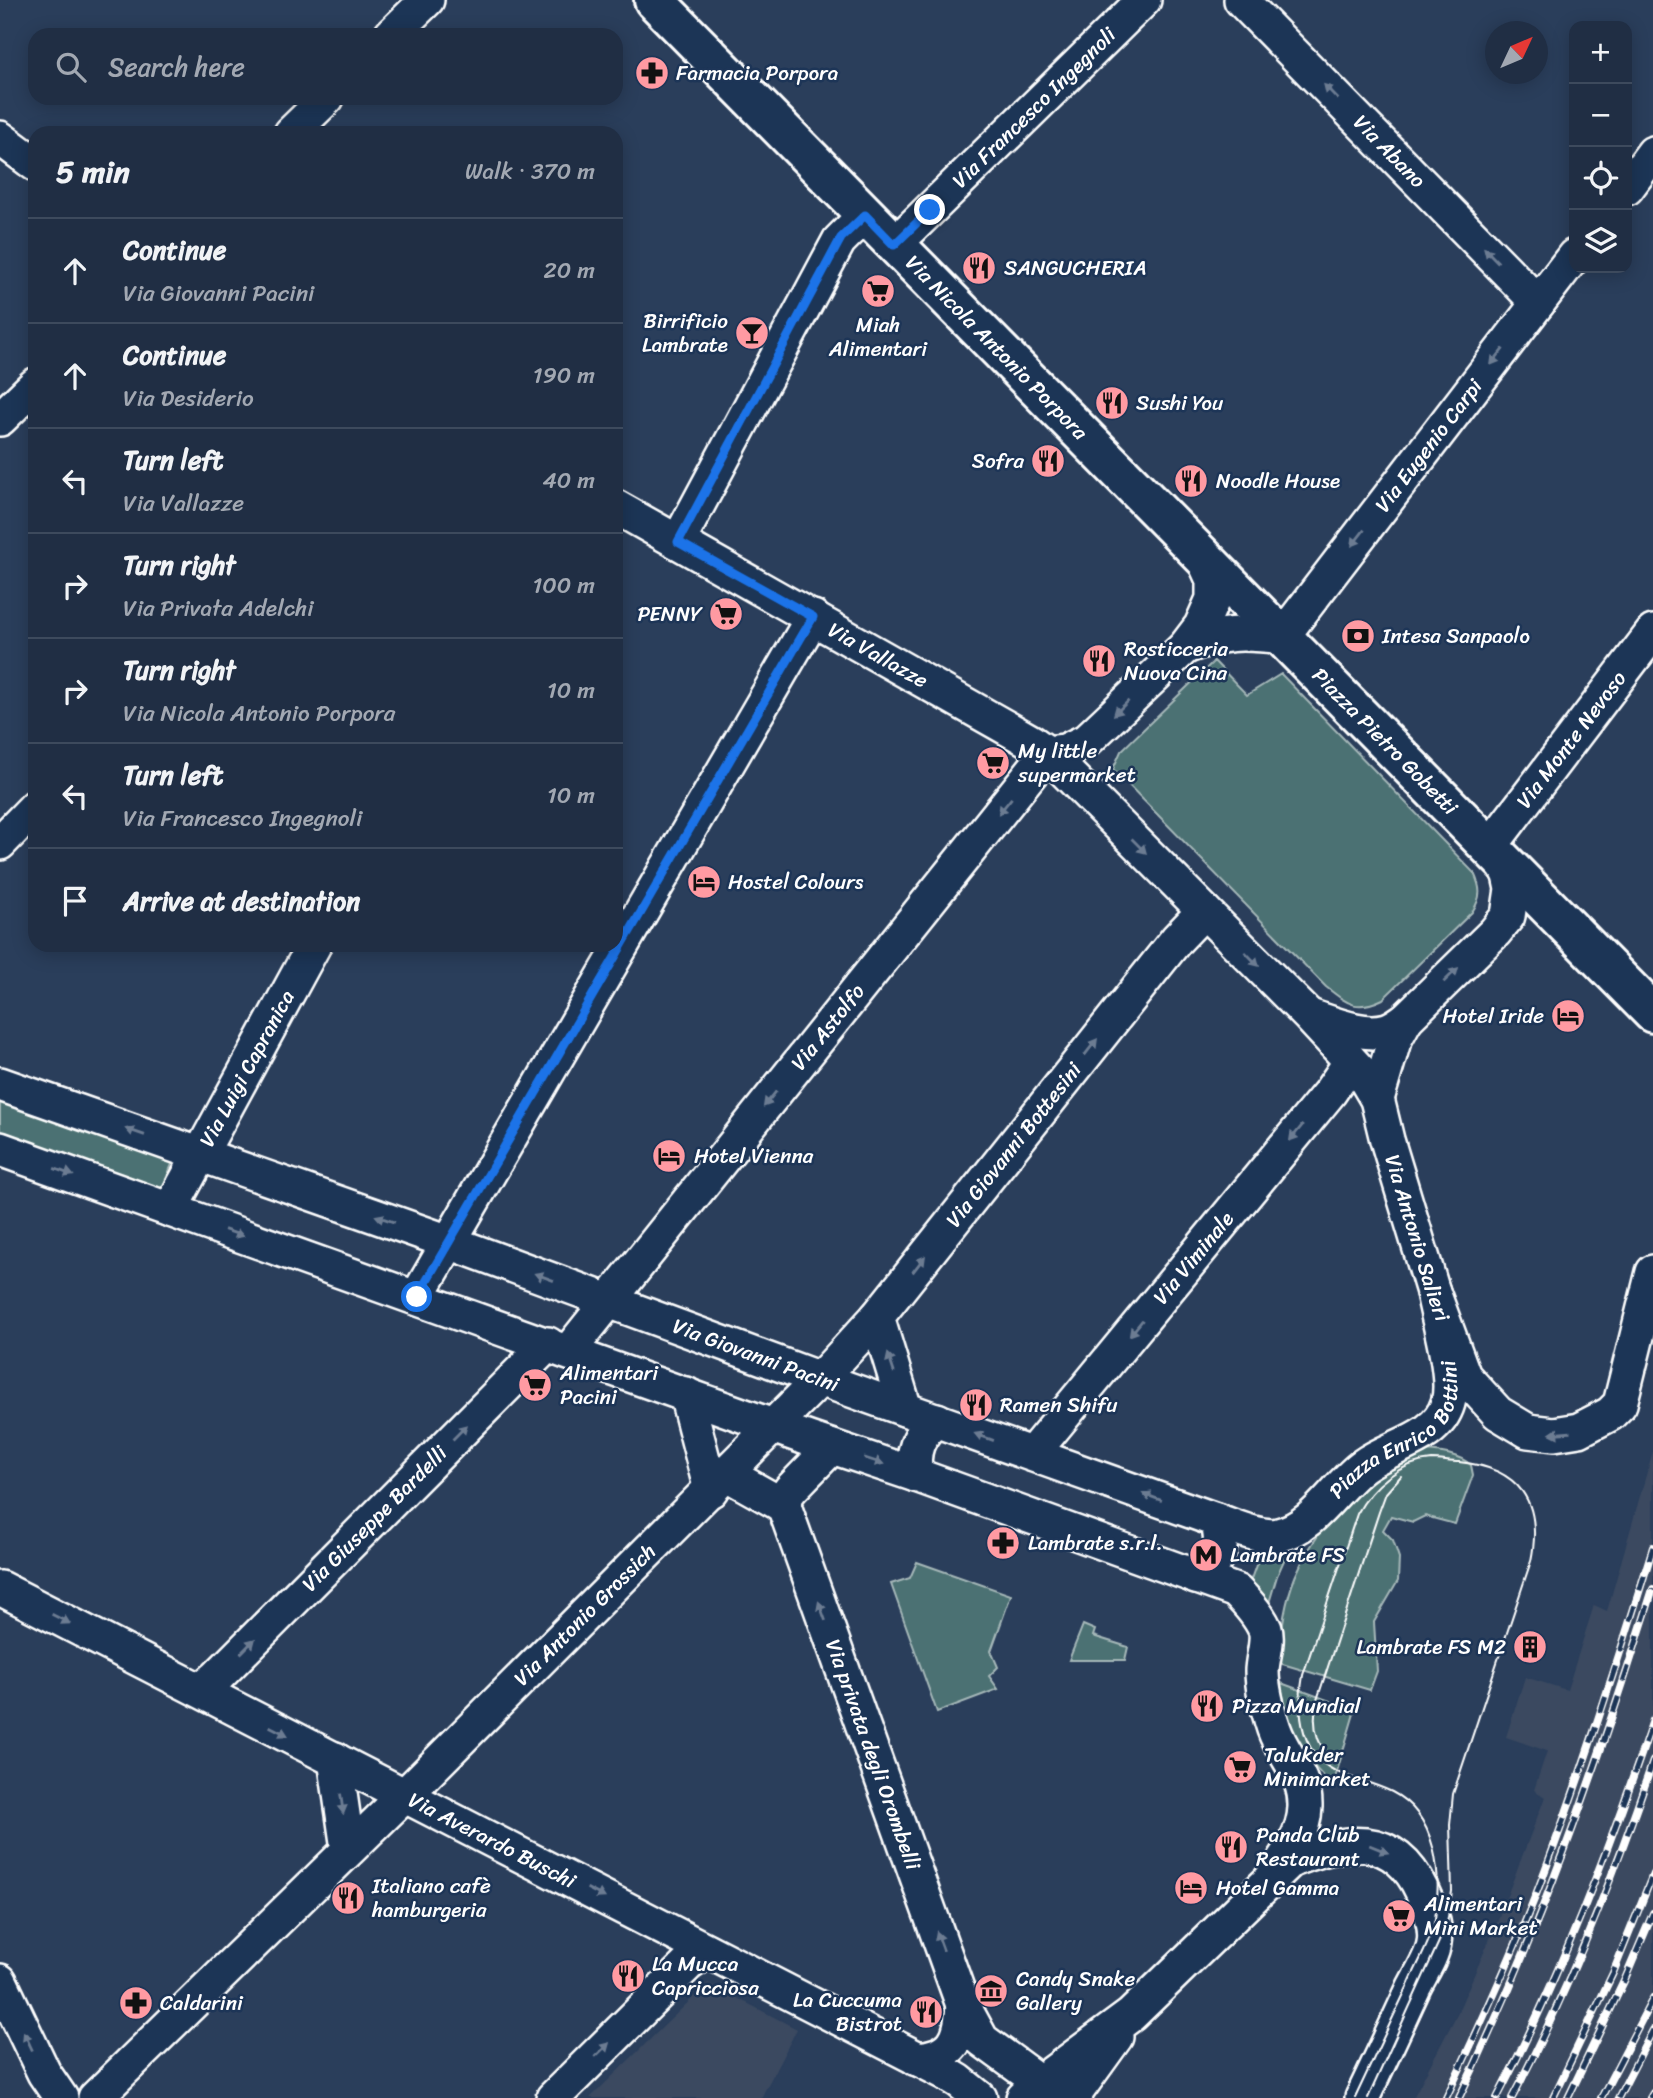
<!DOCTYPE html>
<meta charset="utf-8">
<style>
:root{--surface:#202e44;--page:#28364b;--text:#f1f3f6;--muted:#a2a8b2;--line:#3d4a5d}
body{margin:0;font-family:Sriracha,sans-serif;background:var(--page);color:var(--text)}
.controls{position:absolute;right:21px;top:21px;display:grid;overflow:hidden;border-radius:14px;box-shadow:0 4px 18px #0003}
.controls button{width:63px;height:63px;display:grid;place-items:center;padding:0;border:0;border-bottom:2px solid var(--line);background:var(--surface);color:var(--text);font:35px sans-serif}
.compass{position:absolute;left:1485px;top:21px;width:63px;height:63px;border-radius:50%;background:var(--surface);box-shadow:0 4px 18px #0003;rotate:46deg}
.stop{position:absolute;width:21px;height:21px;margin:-16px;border:5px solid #1a73e8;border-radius:50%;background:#fff}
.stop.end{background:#1a73e8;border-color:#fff;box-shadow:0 2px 7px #0008}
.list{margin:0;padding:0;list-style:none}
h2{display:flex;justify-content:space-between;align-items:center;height:91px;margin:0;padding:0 28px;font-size:30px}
h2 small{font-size:23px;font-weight:400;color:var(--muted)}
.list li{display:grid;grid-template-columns:46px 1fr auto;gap:21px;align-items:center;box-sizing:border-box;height:105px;padding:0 28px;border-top:2px solid var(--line)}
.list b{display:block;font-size:26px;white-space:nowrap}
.list p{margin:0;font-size:23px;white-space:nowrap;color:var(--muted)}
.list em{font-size:23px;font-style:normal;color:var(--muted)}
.icon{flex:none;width:38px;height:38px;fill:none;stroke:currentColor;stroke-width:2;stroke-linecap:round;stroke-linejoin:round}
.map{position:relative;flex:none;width:1653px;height:2098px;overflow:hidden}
.search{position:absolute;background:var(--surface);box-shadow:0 4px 18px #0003;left:28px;top:28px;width:595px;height:77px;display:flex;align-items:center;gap:18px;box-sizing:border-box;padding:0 24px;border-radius:21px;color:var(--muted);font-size:26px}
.panel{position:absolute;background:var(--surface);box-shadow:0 4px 18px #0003;left:28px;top:126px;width:595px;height:826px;border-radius:21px}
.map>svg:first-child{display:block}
.built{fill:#3a4960}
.green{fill:#4c7173;stroke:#a6b8b9;stroke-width:2}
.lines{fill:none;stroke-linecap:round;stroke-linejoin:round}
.minor-casing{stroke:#fff;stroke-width:38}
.major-casing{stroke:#fff;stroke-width:44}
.minor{stroke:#1d3557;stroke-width:33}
.major{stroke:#1d3557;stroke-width:38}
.tram{stroke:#fff;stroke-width:2}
.rail-casing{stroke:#fff;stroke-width:8}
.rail{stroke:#1d3557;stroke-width:5;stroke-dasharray:16;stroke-linecap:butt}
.oneway{fill:#6c7c92}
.route{stroke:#1a73e8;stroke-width:9}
.labels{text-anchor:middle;stroke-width:5;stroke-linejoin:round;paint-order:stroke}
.poi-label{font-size:21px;fill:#fff;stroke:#1d3557;text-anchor:start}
.street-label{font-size:21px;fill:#fff;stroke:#1d3557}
</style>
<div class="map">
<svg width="1653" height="2098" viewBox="0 0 1653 2098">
<rect width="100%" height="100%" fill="#2a3e5b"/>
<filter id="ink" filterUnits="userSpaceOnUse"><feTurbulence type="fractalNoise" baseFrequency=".0143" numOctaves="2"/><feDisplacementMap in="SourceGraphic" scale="14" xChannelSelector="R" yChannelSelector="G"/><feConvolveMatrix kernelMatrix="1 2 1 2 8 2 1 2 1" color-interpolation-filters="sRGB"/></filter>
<g filter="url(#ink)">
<!-- built -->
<path class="built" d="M1653,1451V2098H1413L1457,2014L1495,1927L1545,1797L1534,1790L1547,1751L1506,1737L1525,1677L1567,1690L1594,1605L1607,1611Z
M708,1983L797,2029L761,2098H590Z"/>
<!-- green -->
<path class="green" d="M1214,661L1247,695L1281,674L1474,873C1481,888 1482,897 1472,912L1383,999C1356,1012 1348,1004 1326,987L1113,769L1121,751Z
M0,1097L174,1159L160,1194L0,1137Z
M1424,1451C1440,1452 1458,1454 1471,1465L1473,1475L1455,1524L1425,1516L1413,1522L1391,1516L1383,1530L1393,1540L1399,1558L1398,1581L1374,1622L1377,1671L1370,1690L1279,1663C1282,1594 1298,1554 1344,1503C1352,1494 1360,1481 1369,1475C1385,1464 1407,1459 1424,1451Z
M1264,1543L1289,1549L1277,1576L1266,1613L1246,1593Z
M917,1562L1011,1595L991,1651L998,1667L989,1676L998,1689L937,1712L891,1584L910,1578Z
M1083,1625L1095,1630L1093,1636L1128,1647L1125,1660H1069Z
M1281,1683L1355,1710L1333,1785C1298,1755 1287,1728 1281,1683Z"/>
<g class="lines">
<!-- minor casing -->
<g class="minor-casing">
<g id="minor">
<path id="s1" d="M1241,0L1538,303"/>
<path d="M391,35L427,0"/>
<path d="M291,133L327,98"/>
<path d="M0,138L35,164"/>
<path d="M1627,188L1653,153"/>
<path id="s2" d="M894,245L1144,0"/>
<path d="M0,419L35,385"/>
<path id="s3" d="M616,507L1030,741L1047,753L1308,1015L1361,1072L1377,1099L1387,1140L1433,1292L1464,1376L1498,1413L1528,1431L1554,1434L1579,1430L1610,1414L1620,1404L1653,1272"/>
<path d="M678,542L839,241L865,215"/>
<path id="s4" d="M1185,647C1223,632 1241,632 1282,637L1574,256"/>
<path d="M1047,753L1065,751L1086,741L1185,647L1201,626L1213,599V580L1203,558"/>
<path d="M0,843L35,807"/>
<path id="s5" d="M1489,848L1653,632"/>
<path d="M1310,1016C1332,1023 1363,1037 1387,1030C1394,1028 1400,1023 1406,1019L1495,932L1508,916L1512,889L1509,875L1502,861"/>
<path id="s6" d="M0,1084L449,1242L820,1379L1216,1520C1234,1526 1260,1539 1278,1535C1315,1527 1336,1485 1364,1465C1391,1445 1437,1440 1448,1403C1456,1377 1438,1320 1433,1292"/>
<path d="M1377,1099L1394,1041L1406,1019"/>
<path d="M0,1149L809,1439L916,1475L1236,1591C1247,1602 1259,1615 1265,1629C1269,1641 1262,1659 1262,1671C1262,1690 1268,1711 1274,1729C1284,1758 1306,1774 1305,1807C1304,1835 1287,1856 1272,1878"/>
<path id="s7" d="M170,1210L314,945"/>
<path d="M417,1297L813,617"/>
<path d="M877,1317L905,1409"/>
<path id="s8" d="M568,1352L1047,753"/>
<path d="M686,1394L711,1490"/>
<path id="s9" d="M1032,1454L1330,1092L1345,1070L1348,1058"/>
<path d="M727,1474L784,1506"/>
<path d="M916,1475C911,1452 918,1434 937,1420"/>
<path id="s10" d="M784,1506L963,2005L982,2040L1034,2078L1052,2098"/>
<path d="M784,1506L785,1497L791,1489L832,1447"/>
<path d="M1196,1577C1218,1564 1227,1544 1216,1520"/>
<path id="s11" d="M0,1588L944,2072L959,2081L980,2098"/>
<path id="s12" d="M197,1688L205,1687L217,1677L548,1344"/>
<path d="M335,1759L348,1849"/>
<path d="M0,1981L44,2073L61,2098"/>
<path d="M917,2059C954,2056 961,2039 963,2005"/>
<path id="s13" d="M95,2098L405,1795L820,1379L877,1317L1177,939L1204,911"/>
<path d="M553,2098L688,1964L707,1951"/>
<path d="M1023,2098L1039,2083L1131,2015L1290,1861C1343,1839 1394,1830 1422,1891C1429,1905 1437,1927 1434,1943C1432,1957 1421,1973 1414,1987C1397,2024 1380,2061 1362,2098"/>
<path d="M1072,2098L1116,2037"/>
</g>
</g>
<!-- major casing -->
<g class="major-casing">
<g id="major">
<path id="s14" d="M654,0L1653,1013"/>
</g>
</g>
<!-- minor -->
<use href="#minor" class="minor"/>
<!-- major -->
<use href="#major" class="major"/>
<!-- tram -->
<path class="tram" d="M1328,1757C1315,1740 1312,1721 1317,1700L1379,1512L1386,1493L1401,1476
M1355,2098C1373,2060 1391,2021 1409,1983C1418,1962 1431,1941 1435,1919C1442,1874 1437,1815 1392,1792C1376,1784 1358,1780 1342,1774C1300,1758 1296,1712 1303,1675L1357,1514C1372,1486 1400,1462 1432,1460C1441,1460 1450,1462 1459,1462C1520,1468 1543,1502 1531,1561L1453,1794L1450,1825L1452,1891L1447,1924L1368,2098"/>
<!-- rail casing -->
<g class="rail-casing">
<path id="rail" d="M1446,2098C1479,2028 1512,1957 1540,1884C1582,1773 1618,1661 1653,1547
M1459,2098C1540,1931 1598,1765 1653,1589
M1497,2098C1560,1977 1609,1849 1653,1720
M1512,2098C1569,1990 1614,1876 1653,1761
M1553,2098L1613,1973L1653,1874
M1568,2098L1625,1979L1653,1913
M1601,2098L1653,1998
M1618,2098L1653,2030
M1650,2098L1653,2093"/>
</g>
<!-- rail -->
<use href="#rail" class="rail"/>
</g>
<!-- one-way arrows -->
<defs><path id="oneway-solid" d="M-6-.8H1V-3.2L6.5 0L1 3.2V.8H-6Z" transform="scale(1.75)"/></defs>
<g class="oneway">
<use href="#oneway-solid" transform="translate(1331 92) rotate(-134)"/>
<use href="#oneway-solid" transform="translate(1491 255) rotate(-134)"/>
<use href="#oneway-solid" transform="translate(1497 357) rotate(128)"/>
<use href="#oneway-solid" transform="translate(1358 538) rotate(128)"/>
<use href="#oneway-solid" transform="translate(1121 708) rotate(136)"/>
<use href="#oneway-solid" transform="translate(1005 806) rotate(129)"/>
<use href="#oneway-solid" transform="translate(1139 846) rotate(45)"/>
<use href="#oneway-solid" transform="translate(1252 959) rotate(45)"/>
<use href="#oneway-solid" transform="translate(1451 975) rotate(-44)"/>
<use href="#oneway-solid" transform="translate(1091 1047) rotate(-52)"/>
<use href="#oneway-solid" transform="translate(770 1099) rotate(129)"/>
<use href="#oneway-solid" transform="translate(135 1132) rotate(-161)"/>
<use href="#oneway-solid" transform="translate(1296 1133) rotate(129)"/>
<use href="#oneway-solid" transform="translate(64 1172) rotate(20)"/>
<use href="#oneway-solid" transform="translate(385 1219) rotate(-161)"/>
<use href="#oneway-solid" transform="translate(234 1233) rotate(19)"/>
<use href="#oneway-solid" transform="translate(919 1264) rotate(-52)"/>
<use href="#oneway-solid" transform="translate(544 1277) rotate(-160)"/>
<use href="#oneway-solid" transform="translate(1136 1328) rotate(129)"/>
<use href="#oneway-solid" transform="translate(891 1363) rotate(-108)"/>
<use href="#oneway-solid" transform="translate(460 1432) rotate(-45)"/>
<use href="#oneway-solid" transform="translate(1560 1433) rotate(176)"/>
<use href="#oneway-solid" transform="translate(984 1437) rotate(-160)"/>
<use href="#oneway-solid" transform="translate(874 1461) rotate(18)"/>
<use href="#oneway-solid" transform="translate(1152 1497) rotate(-160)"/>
<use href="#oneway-solid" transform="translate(822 1611) rotate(-110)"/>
<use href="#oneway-solid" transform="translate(61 1619) rotate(27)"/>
<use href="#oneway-solid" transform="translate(248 1646) rotate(-45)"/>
<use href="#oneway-solid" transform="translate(279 1731) rotate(27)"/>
<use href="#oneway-solid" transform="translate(342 1804) rotate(82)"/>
<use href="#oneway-solid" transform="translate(1379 1849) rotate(22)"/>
<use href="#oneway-solid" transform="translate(596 1893) rotate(27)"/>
<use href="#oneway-solid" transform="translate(940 1941) rotate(-110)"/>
<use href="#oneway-solid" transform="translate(28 2041) rotate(-115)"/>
<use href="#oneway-solid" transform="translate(602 2050) rotate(-44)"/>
</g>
</g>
<g class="lines" filter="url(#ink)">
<!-- route -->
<path class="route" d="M417,1297L813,617L678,542L841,238L865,215L894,245L930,210"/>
</g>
<!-- icons -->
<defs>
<g id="pharmacy-disc" transform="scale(1.75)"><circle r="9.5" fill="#ff9aa2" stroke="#1d3557"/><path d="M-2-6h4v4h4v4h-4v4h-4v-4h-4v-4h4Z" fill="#111"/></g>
<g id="restaurant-disc" transform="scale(1.75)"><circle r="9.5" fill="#ff9aa2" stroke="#1d3557"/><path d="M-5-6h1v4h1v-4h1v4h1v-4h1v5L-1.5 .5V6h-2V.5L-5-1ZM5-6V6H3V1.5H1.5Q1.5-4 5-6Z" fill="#111"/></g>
<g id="supermarket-disc" transform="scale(1.75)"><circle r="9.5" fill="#ff9aa2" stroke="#1d3557"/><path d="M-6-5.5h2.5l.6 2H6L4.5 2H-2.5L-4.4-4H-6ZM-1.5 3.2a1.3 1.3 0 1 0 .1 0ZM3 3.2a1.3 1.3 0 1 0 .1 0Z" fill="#111"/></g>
<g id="bar-disc" transform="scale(1.75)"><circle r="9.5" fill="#ff9aa2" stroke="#1d3557"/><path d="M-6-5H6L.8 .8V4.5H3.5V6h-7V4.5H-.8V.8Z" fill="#111"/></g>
<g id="bank-disc" transform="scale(1.75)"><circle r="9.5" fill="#ff9aa2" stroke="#1d3557"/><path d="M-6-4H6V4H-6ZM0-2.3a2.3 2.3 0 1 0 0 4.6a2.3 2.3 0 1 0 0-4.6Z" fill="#111"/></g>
<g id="hotel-disc" transform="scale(1.75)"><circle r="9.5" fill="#ff9aa2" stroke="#1d3557"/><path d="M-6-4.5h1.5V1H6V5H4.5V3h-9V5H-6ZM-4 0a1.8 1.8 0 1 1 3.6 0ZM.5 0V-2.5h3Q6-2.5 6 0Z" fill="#111"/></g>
<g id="metro-disc" transform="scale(1.75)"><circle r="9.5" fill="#ff9aa2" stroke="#1d3557"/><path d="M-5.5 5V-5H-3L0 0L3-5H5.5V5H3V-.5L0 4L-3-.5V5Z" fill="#111"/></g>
<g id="building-disc" transform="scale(1.75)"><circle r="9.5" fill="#ff9aa2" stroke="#1d3557"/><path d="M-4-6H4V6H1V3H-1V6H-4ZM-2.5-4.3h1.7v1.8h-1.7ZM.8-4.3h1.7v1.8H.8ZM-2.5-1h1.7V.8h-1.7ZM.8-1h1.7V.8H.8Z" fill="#111"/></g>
<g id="museum-disc" transform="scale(1.75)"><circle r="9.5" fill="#ff9aa2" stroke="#1d3557"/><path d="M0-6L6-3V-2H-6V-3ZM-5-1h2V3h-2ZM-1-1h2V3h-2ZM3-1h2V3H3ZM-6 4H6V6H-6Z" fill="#111"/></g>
</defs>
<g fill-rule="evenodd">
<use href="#pharmacy-disc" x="652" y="73"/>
<use href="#restaurant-disc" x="979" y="268"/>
<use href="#supermarket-disc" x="878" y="291"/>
<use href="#bar-disc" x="752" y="333"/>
<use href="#restaurant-disc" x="1112" y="403"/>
<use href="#restaurant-disc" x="1048" y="461"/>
<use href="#restaurant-disc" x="1191" y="481"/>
<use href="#supermarket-disc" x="726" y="614"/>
<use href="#bank-disc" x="1358" y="636"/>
<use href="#restaurant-disc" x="1099" y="661"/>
<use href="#supermarket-disc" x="993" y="763"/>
<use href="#hotel-disc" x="704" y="882"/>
<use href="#hotel-disc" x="1568" y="1016"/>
<use href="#hotel-disc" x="669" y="1156"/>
<use href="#supermarket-disc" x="535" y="1385"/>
<use href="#restaurant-disc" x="976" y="1405"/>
<use href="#pharmacy-disc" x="1003" y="1543"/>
<use href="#metro-disc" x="1206" y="1555"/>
<use href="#building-disc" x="1530" y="1647"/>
<use href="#restaurant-disc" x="1207" y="1706"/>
<use href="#supermarket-disc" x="1240" y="1767"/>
<use href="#restaurant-disc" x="1231" y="1847"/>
<use href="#hotel-disc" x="1191" y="1888"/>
<use href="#restaurant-disc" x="348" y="1898"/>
<use href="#supermarket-disc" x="1399" y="1916"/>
<use href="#restaurant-disc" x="628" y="1976"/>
<use href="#museum-disc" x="991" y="1991"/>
<use href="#pharmacy-disc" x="136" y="2003"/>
<use href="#restaurant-disc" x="926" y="2012"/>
</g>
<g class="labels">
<!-- poi labels -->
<g class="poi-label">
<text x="676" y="80">Farmacia Porpora</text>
<text x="1004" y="275">SANGUCHERIA</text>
<text x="728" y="328" text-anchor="end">Birrificio<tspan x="728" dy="24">Lambrate</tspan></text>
<text x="878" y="332" text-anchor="middle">Miah<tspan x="878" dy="24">Alimentari</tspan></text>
<text x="1136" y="410">Sushi You</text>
<text x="1024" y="468" text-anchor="end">Sofra</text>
<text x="1216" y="488">Noodle House</text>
<text x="702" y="621" text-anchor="end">PENNY</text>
<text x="1382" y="643">Intesa Sanpaolo</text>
<text x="1124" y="656">Rosticceria<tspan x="1124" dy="24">Nuova Cina</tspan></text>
<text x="1018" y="758">My little<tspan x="1018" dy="24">supermarket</tspan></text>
<text x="728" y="889">Hostel Colours</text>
<text x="1544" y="1023" text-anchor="end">Hotel Iride</text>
<text x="694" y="1163">Hotel Vienna</text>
<text x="560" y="1380">Alimentari<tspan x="560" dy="24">Pacini</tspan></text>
<text x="1000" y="1412">Ramen Shifu</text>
<text x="1028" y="1550">Lambrate s.r.l.</text>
<text x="1230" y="1562">Lambrate FS</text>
<text x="1506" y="1654" text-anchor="end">Lambrate FS M2</text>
<text x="1232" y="1713">Pizza Mundial</text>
<text x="1264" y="1762">Talukder<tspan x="1264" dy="24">Minimarket</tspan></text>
<text x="1256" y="1842">Panda Club<tspan x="1256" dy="24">Restaurant</tspan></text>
<text x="372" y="1893">Italiano cafè<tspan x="372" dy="24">hamburgeria</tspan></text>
<text x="1216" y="1895">Hotel Gamma</text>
<text x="1424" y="1911">Alimentari<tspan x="1424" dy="24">Mini Market</tspan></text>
<text x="652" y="1971">La Mucca<tspan x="652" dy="24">Capricciosa</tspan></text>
<text x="1016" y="1986">Candy Snake<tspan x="1016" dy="24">Gallery</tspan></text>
<text x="902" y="2007" text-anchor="end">La Cuccuma<tspan x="902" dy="24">Bistrot</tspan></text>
<text x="160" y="2010">Caldarini</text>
</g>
<!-- street labels -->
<g class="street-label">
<text dy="7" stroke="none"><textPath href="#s2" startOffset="196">Via Francesco Ingegnoli</textPath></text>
<text dy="7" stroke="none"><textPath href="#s1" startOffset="212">Via Abano</textPath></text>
<text dy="7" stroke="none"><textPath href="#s14" startOffset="488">Via Nicola Antonio Porpora</textPath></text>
<text dy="7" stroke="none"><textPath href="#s4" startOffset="340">Via Eugenio Carpi</textPath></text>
<text dy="7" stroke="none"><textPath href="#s3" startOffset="301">Via Vallazze</textPath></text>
<text dy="7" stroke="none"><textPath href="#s5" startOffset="136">Via Monte Nevoso</textPath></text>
<text dy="7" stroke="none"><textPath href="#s14" startOffset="1041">Piazza Pietro Gobetti</textPath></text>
<text dy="7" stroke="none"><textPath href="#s8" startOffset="416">Via Astolfo</textPath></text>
<text dy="7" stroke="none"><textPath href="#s7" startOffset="161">Via Luigi Capranica</textPath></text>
<text dy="7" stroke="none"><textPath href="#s13" startOffset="1325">Via Giovanni Bottesini</textPath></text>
<text dy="7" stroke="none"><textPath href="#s3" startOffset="1120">Via Antonio Salieri</textPath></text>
<text dy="7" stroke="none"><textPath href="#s9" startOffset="254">Via Viminale</textPath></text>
<text dy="7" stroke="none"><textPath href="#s6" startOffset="803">Via Giovanni Pacini</textPath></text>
<text dy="7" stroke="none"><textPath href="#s6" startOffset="1522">Piazza Enrico Bottini</textPath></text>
<text dy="7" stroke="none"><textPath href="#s12" startOffset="247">Via Giuseppe Bardelli</textPath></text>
<text dy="7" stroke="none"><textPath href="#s13" startOffset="688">Via Antonio Grossich</textPath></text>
<text dy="7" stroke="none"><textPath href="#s10" startOffset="264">Via privata degli Orombelli</textPath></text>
<text dy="7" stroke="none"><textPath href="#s11" startOffset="553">Via Averardo Buschi</textPath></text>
</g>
</g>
</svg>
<div class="controls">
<button>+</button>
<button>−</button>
<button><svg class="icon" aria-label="locate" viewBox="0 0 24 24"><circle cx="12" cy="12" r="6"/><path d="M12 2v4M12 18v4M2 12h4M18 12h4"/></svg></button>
<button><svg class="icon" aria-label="layers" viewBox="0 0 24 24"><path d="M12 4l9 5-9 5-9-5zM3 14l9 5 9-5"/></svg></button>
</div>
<svg class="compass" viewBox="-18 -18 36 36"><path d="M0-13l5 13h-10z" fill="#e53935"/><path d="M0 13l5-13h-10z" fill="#a2a8b2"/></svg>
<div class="stop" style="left:417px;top:1297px"></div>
<div class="stop end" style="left:930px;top:210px"></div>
<div class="search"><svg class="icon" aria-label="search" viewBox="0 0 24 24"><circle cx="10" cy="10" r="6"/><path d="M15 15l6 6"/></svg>Search here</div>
<section class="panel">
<h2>5 min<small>Walk · 370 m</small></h2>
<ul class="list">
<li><svg class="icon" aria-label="ahead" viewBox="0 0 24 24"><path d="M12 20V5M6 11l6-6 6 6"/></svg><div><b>Continue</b><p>Via Giovanni Pacini</p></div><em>20 m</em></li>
<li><svg class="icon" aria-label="ahead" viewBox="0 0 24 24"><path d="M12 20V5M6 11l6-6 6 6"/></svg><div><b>Continue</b><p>Via Desiderio</p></div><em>190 m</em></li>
<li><svg class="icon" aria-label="left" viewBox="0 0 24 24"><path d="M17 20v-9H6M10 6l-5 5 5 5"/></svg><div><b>Turn left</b><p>Via Vallazze</p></div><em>40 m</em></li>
<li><svg class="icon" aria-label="right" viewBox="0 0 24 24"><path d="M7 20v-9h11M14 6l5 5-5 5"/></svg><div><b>Turn right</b><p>Via Privata Adelchi</p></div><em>100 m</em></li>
<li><svg class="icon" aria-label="right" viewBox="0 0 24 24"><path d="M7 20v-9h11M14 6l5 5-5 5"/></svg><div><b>Turn right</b><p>Via Nicola Antonio Porpora</p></div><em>10 m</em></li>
<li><svg class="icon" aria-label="left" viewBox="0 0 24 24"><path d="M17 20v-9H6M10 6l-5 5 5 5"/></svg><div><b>Turn left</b><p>Via Francesco Ingegnoli</p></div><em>10 m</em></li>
<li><svg class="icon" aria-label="arrive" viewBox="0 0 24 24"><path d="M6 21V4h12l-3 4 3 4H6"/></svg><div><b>Arrive at destination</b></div></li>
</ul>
</section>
</div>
